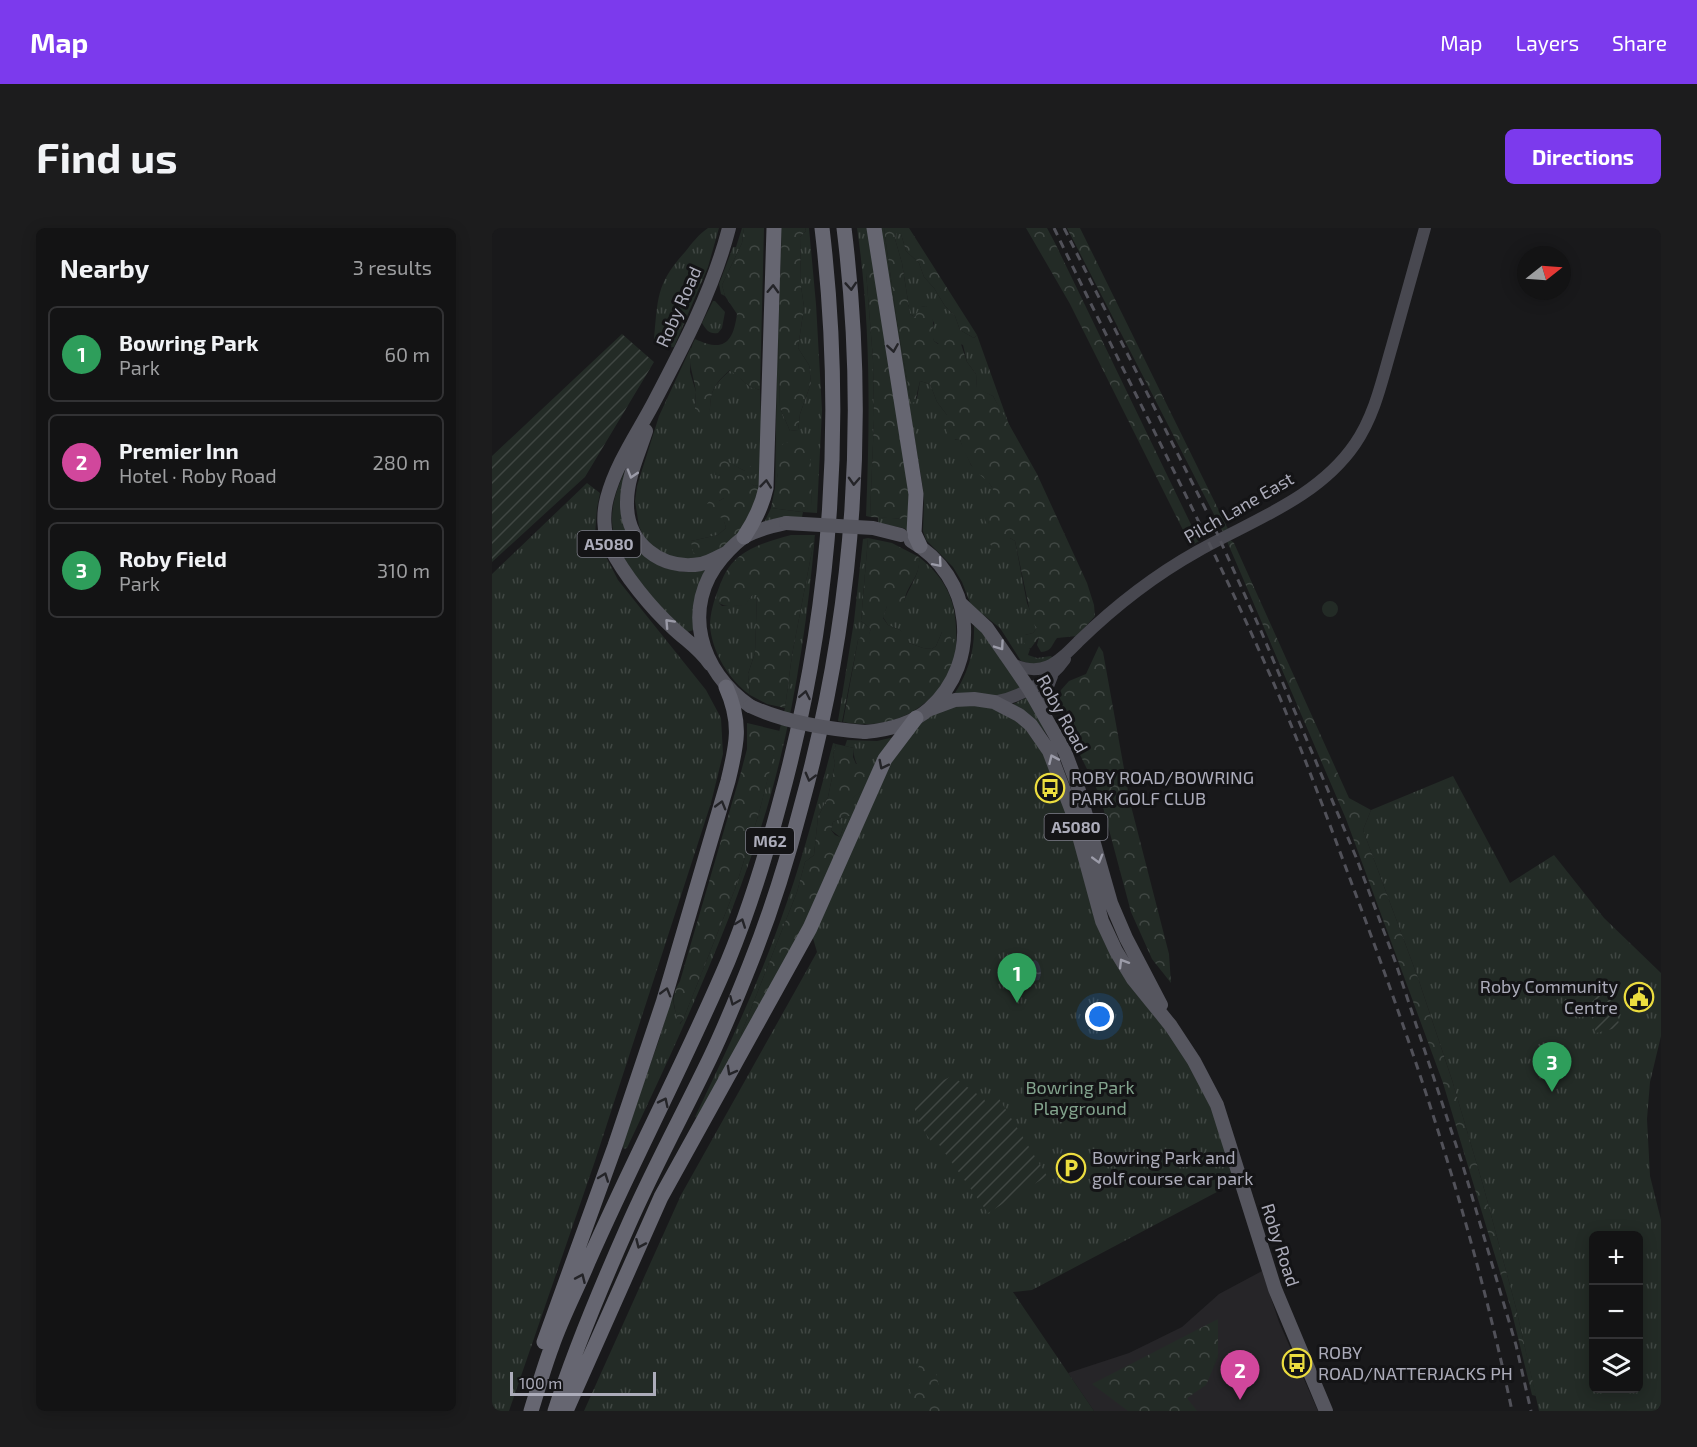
<!DOCTYPE html>
<meta charset="utf-8">
<style>
:root{--surface:#131314;--page:#1c1c1d;--text:#f1f3f6;--muted:#9d9ea0;--line:#323234;--accent:#7c3aed}
body{margin:0;font-family:"Exo 2",sans-serif;background:var(--page);color:var(--text)}
.controls{position:absolute;right:18px;bottom:18px;display:grid;overflow:hidden;border-radius:9px;box-shadow:0 3px 15px #0003}
.controls button{width:54px;height:54px;display:grid;place-items:center;padding:0;border:0;border-bottom:2px solid var(--line);background:var(--surface);color:var(--text);font:30px sans-serif}
.compass{position:absolute;left:1025px;top:18px;width:54px;height:54px;border-radius:50%;background:var(--surface);box-shadow:0 3px 15px #0003;rotate:73deg}
.scale{position:absolute;left:18px;bottom:15px;width:146px;box-sizing:border-box;padding-left:6px;border:3px solid #acacba;border-top:0;font-size:16px;line-height:21px;white-space:nowrap;color:#acacba;-webkit-text-stroke:4px #141416;paint-order:stroke}
.you{position:absolute;left:608px;top:789px;width:21px;height:21px;margin:-15px;border:4px solid #fff;border-radius:50%;background:#1a73e8;box-shadow:0 0 0 9px #1a73e833}
.badge{display:grid;place-items:center;width:39px;height:39px;border-radius:50%;background:var(--accent);color:#fff;font-size:20px;font-weight:700}
.pin{position:absolute;translate:-50% -50px;filter:drop-shadow(0 2px 3px #0008)}
.pin::after{content:'';position:absolute;top:32px;width:21px;height:18px;background:inherit;clip-path:polygon(0 0,100% 0,50% 100%)}
.list{margin:0;padding:0;list-style:none}
h2{display:flex;justify-content:space-between;align-items:center;height:78px;margin:0;padding:0 24px;font-size:26px}
h2 small{font-size:20px;font-weight:400;color:var(--muted)}
.list li{display:grid;grid-template-columns:39px 1fr auto;gap:18px;align-items:center;box-sizing:border-box;height:96px;margin:0 12px 12px;padding:0 12px;border:2px solid var(--line);border-radius:9px}
.list b{display:block;font-size:22px;white-space:nowrap}
.list p{margin:0;font-size:20px;white-space:nowrap;color:var(--muted)}
.list em{font-size:20px;font-style:normal;color:var(--muted)}
.icon{flex:none;width:33px;height:33px;fill:none;stroke:currentColor;stroke-width:2;stroke-linecap:round;stroke-linejoin:round}
.map{position:relative;flex:none;width:1169px;height:1183px;overflow:hidden;border-radius:9px}
header{display:flex;align-items:center;gap:36px;box-sizing:border-box;height:84px;padding:0 30px;background:var(--accent);color:#fff}
header strong{font-size:28px}
nav{display:flex;gap:33px;margin-inline-start:auto;font-size:21px}
.intro{display:flex;align-items:center;justify-content:space-between;box-sizing:border-box;height:144px;padding:0 36px}
h1{margin:0;font-size:42px}
.button{padding:15px 27px;border-radius:9px;background:var(--accent);color:#fff;font-size:21px;font-weight:700}
main{display:flex;gap:36px;padding:0 36px}
aside{flex:1;background:var(--surface);border-radius:9px;box-shadow:0 3px 15px #0003}
.map>svg:first-child{display:block}
.built{fill:#262528}
.grass{fill:url(#grass-tufts);fill-rule:evenodd}
.forest{fill:url(#forest-crowns)}
.garden{fill:url(#garden-furrows)}
.water{fill:url(#water-waves)}
.lines{fill:none;stroke-linecap:round;stroke-linejoin:round}
.secondary{stroke:#484850;stroke-width:12}
.primary{stroke:#56565f;stroke-width:14}
.highway{stroke:#666671;stroke-width:15}
.rail{stroke:#515159;stroke-width:3;stroke-dasharray:8 6;stroke-linecap:butt}
.primary-bridge{stroke:#56565f;stroke-width:14}
.oneway{stroke:#242428}
.oneway2{stroke:#9b9ba8}
.labels{text-anchor:middle;stroke-width:6;stroke-linejoin:round;paint-order:stroke}
.shield{fill:#141416;stroke:#7e7e89;stroke-width:1.5}
.shield-label{font-size:16px;font-weight:bold;fill:#acacba}
.street-label{font-size:18px;fill:#acacba;stroke:#141416}
.poi-label{font-size:18px;fill:#acacba;stroke:#141416;text-anchor:start}
.park-label{font-size:18px;fill:#83a48e;stroke:#141416}
</style>
<header>
<strong>Map</strong>
<nav><a>Map</a><a>Layers</a><a>Share</a></nav>
</header>
<div class="intro"><h1>Find us</h1><a class="button">Directions</a></div>
<main>
<aside>
<h2>Nearby<small>3 results</small></h2>
<ul class="list">
<li><span class="badge" style="background:#2e9e5b">1</span><div><b>Bowring Park</b><p>Park</p></div><em>60 m</em></li>
<li><span class="badge" style="background:#d1479c">2</span><div><b>Premier Inn</b><p>Hotel · Roby Road</p></div><em>280 m</em></li>
<li><span class="badge" style="background:#2e9e5b">3</span><div><b>Roby Field</b><p>Park</p></div><em>310 m</em></li>
</ul>
</aside>
<div class="map">
<svg width="1169" height="1183" viewBox="0 0 1169 1183">
<defs>
<pattern id="grass-tufts" width="24" height="20" patternUnits="userSpaceOnUse" patternTransform="scale(1.5)"><rect width="24" height="20" fill="#232b26"/><path d="M3 7l-1-3M5 7V3M7 7l1-3M15 17l-1-3M17 17v-4M19 17l1-3" fill="none" stroke="#404743"/></pattern>
<pattern id="forest-crowns" width="20" height="18" patternUnits="userSpaceOnUse" patternTransform="scale(1.5)"><rect width="20" height="18" fill="#232b26"/><path d="M2 6a3 3 0 1 1 6 0M12 15a3 3 0 1 1 6 0" fill="none" stroke="#404743"/></pattern>
<pattern id="garden-furrows" width="10" height="10" patternUnits="userSpaceOnUse" patternTransform="scale(1.5)"><rect width="10" height="10" fill="#232b26"/><path d="M-1 1l2-2M0 10L10 0M9 11l2-2" fill="none" stroke="#404743"/></pattern>
<pattern id="water-waves" width="16" height="10" patternUnits="userSpaceOnUse" patternTransform="scale(1.5)"><rect width="16" height="10" fill="#2f343f"/><path d="M0 5q4-4 8 0t8 0" fill="none" stroke="#4a4f59"/></pattern>
</defs>
<rect width="100%" height="100%" fill="#19191b"/>
<!-- built -->
<path class="built" d="M770,1043L787,1094L826,1183H602L576,1145L637,1125L690,1099L727,1066Z"/>
<!-- grass -->
<path class="grass" d="M216,0H227L216,39L182,119C173,120 168,119 162,111C166,70 164,56 193,24C200,15 207,6 216,0Z
M250,0H252L250,15L230,57L233,68L229,66L227,56L241,19H244Z
M287,0H290V2L286,109L288,180L298,203L306,202L308,186L319,155L317,137L306,120L312,79L309,58L308,9L314,3L313,0H317L324,76L330,182L325,285L311,284L310,289L297,290L272,295L279,280L310,284L320,277L318,248L286,245L283,265Z
M365,0H376L419,304L411,300L386,295V289L413,291L374,43L381,132L382,191L378,289L374,288C378,192 379,96 365,0Z
M388,0H392L405,94L419,175L425,170L428,153L438,156L445,174L455,187L463,212H468L479,237L494,250L503,264V275L518,310L523,313L535,375L545,400L541,405L533,407L536,420L538,421L536,427L545,430L559,428L562,432L551,439L529,433L508,400L479,377L470,354L461,339L434,312L431,303L432,274L431,261Z
M404,4L409,6L414,23L427,35L432,49L442,60L453,78L463,88L468,102L482,110L485,107L519,202L501,168L485,161L484,146L475,134L471,117L452,111L447,116L442,113L439,105L442,95L434,78L429,79L426,87L423,89L418,86L410,35L403,11Z
M221,73H223L233,84L230,100L226,105C217,106 215,103 210,95Z
M199,119L198,144L204,164L203,181L218,184C218,163 222,156 239,142L258,159L268,162L271,257L262,258L255,253L253,243L241,237L230,249L232,270L227,273L234,300L226,307L199,313L208,331H184L162,320L152,310L147,298L143,273L145,258L167,188Z
M137,234L132,266L159,332L170,339L191,344L214,342L202,402L195,404C166,380 120,330 120,291C120,270 129,252 137,234Z
M95,255L108,265L105,280L103,307L126,352L214,462L229,490L231,526L219,575L103,933L17,1183H0V346Z
M323,307C315,399 301,492 275,580C239,698 188,808 135,920L132,921L130,915L167,812L181,764L182,779L188,796L191,792L243,661L267,585L293,480L300,427Z
M376,310L369,393L379,401L377,407L366,412L350,494L346,493L362,393L371,311Z
M427,329C461,356 466,383 464,424L450,404L444,418L440,421L431,420L417,415L408,402L396,397L391,389L395,378L411,376C416,360 429,346 427,329Z
M227,360V375L230,378L253,377L260,367L265,366L263,425L256,446L258,467C237,452 220,424 218,398C218,386 222,371 227,360Z
M830 381a8 8 0 1 1 16 0a8 8 0 1 1-16 0Z
M482,396L493,402L533,461L516,470L461,468C476,446 483,423 482,396Z
M538,468L558,510L541,490L521,476Z
M502,474L548,507L610,693L679,798L736,910L740,956L540,1062L521,1064L602,1183H92L189,967L325,724L318,700L393,531L436,482Z
M407,508L358,607L351,600L348,609L339,602L341,594L354,588H361L352,577L375,558C371,545 360,534 362,520L353,518L355,512L385,513Z
M341,515L344,516L341,527L343,535L336,569L326,589L322,627L313,634L305,664L249,806L253,807L209,890L203,889C234,824 265,759 289,691C310,634 325,575 341,515Z
M961,548L1018,655L1062,627L1112,690L1169,745V808L1158,854L1155,891L1158,948L1169,992V1183H1047L1024,1080L991,957L960,852L926,750L871,602L879,582ZM1102,1008H1146V1160H1102Z"/>
<!-- forest -->
<path class="forest" d="M252,0H272L268,162L258,159L238,142C222,156 218,163 218,185L212,188L203,181C203,176 204,170 204,165C202,145 192,131 203,111C231,124 241,116 245,86L233,68L230,57L250,15Z
M290,0H313L314,3L308,9L309,58L312,79L306,120L317,137L319,155L308,186L306,202L298,203L288,180L286,109Z
M392,0H417L485,107L482,110L468,102L463,88L453,78L442,60L432,49L427,35L414,23L409,6L404,5L403,11L410,35L418,86L423,89L428,79L434,78C446,89 438,100 442,113L446,116L459,104L466,107L475,134L484,146L485,160L501,168L545,246L595,355L602,377L603,388L585,408L565,410C559,418 560,423 549,424L545,417L547,409L539,420L536,421L531,413L533,407L541,405L545,400L537,390L538,384L523,313L518,310L510,325H504L498,316L499,309L504,305L498,302L492,290L497,278L503,274C504,252 487,251 478,235C474,228 471,220 468,212L457,211L452,196L455,187L445,174L438,156L428,153L423,174L419,175L405,94Z
M534,0H555L563,15L707,313L699,318L578,76Z
M575,0H588L736,301V310L742,315L857,570L879,582L871,602L926,750L960,852L991,957L1024,1080L1044,1168L1040,1167L1019,1081L951,855L854,591L731,304Z
M381,36L420,276L414,291L378,289L382,191L381,132L374,43L375,38Z
M306,212L318,217L320,278L310,284L279,280L286,245V221L292,215Z
M225,228L253,243L261,236L266,239L263,247L255,248L256,253L262,258L271,257C255,295 249,315 208,331L201,324L199,313L226,307L234,300L231,290L219,287L215,276L221,268L227,273L232,270L225,263L230,255V249L223,247L220,232Z
M299,307H323L300,427L293,480L275,476L258,467L256,446L263,425L265,367H260L253,378C245,377 234,380 227,375C225,366 226,360 230,352C242,322 270,315 299,307Z
M376,310L400,315L427,329C430,353 406,361 414,386L408,388L401,378H395L391,390L396,397L408,402L413,407L417,415L431,420L440,421L444,418L450,404L455,405C482,432 439,476 414,487C393,497 372,498 351,494L366,412L371,407L377,406L379,401L369,393Z
M607,418L611,424L638,574L677,726L679,755L660,731L639,684L608,568L564,477L569,462L577,453L594,446Z
M255,495L288,503L267,585L243,661L191,792L187,796C182,778 178,769 188,753L249,544L255,521Z
M344,516L362,520L361,529L364,536H370L375,558L353,577L357,582L362,579L364,584L361,588H354L341,594L339,602L343,607L348,609L351,600L355,599L340,648L253,807L249,806L305,664L313,634L322,627L326,589L336,569L343,535L341,527Z
M726,1091V1129L714,1157L695,1170L705,1183H636L600,1156Z
M428,1136L444,1145L452,1183H427L421,1175L417,1158Z"/>
<!-- garden -->
<path class="garden" d="M130,106L162,134L93,249L0,334V228Z
M1115,755L1128,799L1104,805L1092,761Z
M460,848L492,871L494,875L506,869L555,948L496,985L443,911L439,913C428,897 415,882 429,863Z"/>
<!-- water -->
<path class="water" d="M543,732L546,734C549,740 550,746 547,752L540,753L534,742L536,736Z"/>
<g class="lines">
<!-- secondary -->
<path class="secondary" d="M520,436C551,450 565,435 587,413C622,379 663,347 706,323C761,292 826,270 863,216C883,187 890,152 900,118C911,79 922,39 933,0
M502,474C528,469 558,453 573,431
M551,486V471L560,448"/>
<!-- primary -->
<path class="primary" d="M154,203C147,225 135,250 135,274C134,315 169,343 209,336C218,334 226,329 234,325
M468,375L495,400L520,436L537,461L573,524L585,556L619,675L634,710L669,777
M218,436C207,420 196,414 182,401C159,380 132,347 118,319C111,304 111,285 115,270C124,236 145,206 161,176C191,119 221,62 237,0
M258,478C208,444 188,379 230,330C237,322 245,313 254,308C267,301 280,298 294,295
M436,482L463,472L482,471L502,474L527,487L539,497L557,523L581,586L610,693L624,723L641,751L679,798L702,833L725,877L783,1061L834,1183
M373,504C395,502 419,497 437,481C491,433 481,348 419,313"/>
<!-- highway -->
<path class="highway" d="M382,0L424,266L422,305L428,318
M252,309C262,294 270,278 274,260L282,0
M52,1114L123,918L171,775L236,553C245,516 250,495 234,459
M39,1183C46,1161 52,1139 60,1118C70,1089 85,1061 97,1032C141,932 193,834 236,733C257,682 274,627 288,574C340,384 353,194 330,0
M63,1183C83,1120 109,1059 136,998C161,941 191,886 218,830C232,801 245,769 257,739C278,687 295,633 309,579C361,390 376,194 352,0
M74,1183L169,969L318,700L393,531L424,490"/>
<!-- rail -->
<path class="rail" d="M562,0C634,150 712,297 779,449C811,523 839,600 867,675C929,841 984,1009 1020,1183
M572,0L720,294L769,403L864,629L903,733L971,938L1024,1117L1039,1183"/>
<!-- primary-bridge -->
<path class="primary-bridge" d="M294,295L381,300L409,307
M258,478C292,494 335,501 373,504"/>
</g>
<!-- one-way arrows -->
<defs><path id="oneway-chevron" d="M-2-3.5L2.5 0L-2 3.5" fill="none" stroke-width="1.6" stroke-linecap="round" stroke-linejoin="round" transform="scale(1.5)"/></defs>
<g class="oneway">
<use href="#oneway-chevron" transform="translate(359 58) rotate(86)"/>
<use href="#oneway-chevron" transform="translate(281 61) rotate(-88)"/>
<use href="#oneway-chevron" transform="translate(401 120) rotate(81)"/>
<use href="#oneway-chevron" transform="translate(362 253) rotate(93)"/>
<use href="#oneway-chevron" transform="translate(274 256) rotate(-84)"/>
<use href="#oneway-chevron" transform="translate(313 467) rotate(-79)"/>
<use href="#oneway-chevron" transform="translate(391 537) rotate(117)"/>
<use href="#oneway-chevron" transform="translate(318 549) rotate(105)"/>
<use href="#oneway-chevron" transform="translate(229 577) rotate(-74)"/>
<use href="#oneway-chevron" transform="translate(249 695) rotate(-70)"/>
<use href="#oneway-chevron" transform="translate(174 764) rotate(-74)"/>
<use href="#oneway-chevron" transform="translate(242 773) rotate(113)"/>
<use href="#oneway-chevron" transform="translate(239 843) rotate(119)"/>
<use href="#oneway-chevron" transform="translate(172 874) rotate(-64)"/>
<use href="#oneway-chevron" transform="translate(112 949) rotate(-70)"/>
<use href="#oneway-chevron" transform="translate(148 1016) rotate(114)"/>
<use href="#oneway-chevron" transform="translate(89 1050) rotate(-66)"/>
</g>
<g class="oneway2">
<use href="#oneway-chevron" transform="translate(140 246) rotate(107)"/>
<use href="#oneway-chevron" transform="translate(446 335) rotate(49)"/>
<use href="#oneway-chevron" transform="translate(177 395) rotate(-133)"/>
<use href="#oneway-chevron" transform="translate(508 418) rotate(55)"/>
<use href="#oneway-chevron" transform="translate(561 531) rotate(-114)"/>
<use href="#oneway-chevron" transform="translate(606 631) rotate(74)"/>
<use href="#oneway-chevron" transform="translate(631 735) rotate(-121)"/>
</g>
<!-- icons -->
<defs>
<g id="bus-ring" transform="scale(1.5)"><circle r="9.5" fill="#141416" stroke="#ecdd3f" stroke-width="1.5"/><path d="M-5-6H5V4H4V6H2V4H-2V6H-4V4H-5ZM-3.5-4V0h7V-4ZM-3.5 1.2v1.5H-2V1.2ZM2 1.2v1.5H3.5V1.2Z" fill="#ecdd3f"/></g>
<g id="civic-ring" transform="scale(1.5)"><circle r="9.5" fill="#141416" stroke="#ecdd3f" stroke-width="1.5"/><path d="M-.6-6.5H3V-4.5H.6V-3L4-1V1h2V6H-6V1h2V-1L-.6-3ZM-1.2 2.5V6h2.4V2.5Z" fill="#ecdd3f"/></g>
<g id="parking-ring" transform="scale(1.5)"><circle r="9.5" fill="#141416" stroke="#ecdd3f" stroke-width="1.5"/><path d="M-3.5-5.5H1a3.5 3.5 0 0 1 0 7H-1V5.5H-3.5ZM-1-3.4V-.6H.8a1.4 1.4 0 0 0 0-2.8Z" fill="#ecdd3f"/></g>
</defs>
<g fill-rule="evenodd">
<use href="#bus-ring" x="558" y="560"/>
<use href="#civic-ring" x="1147" y="769"/>
<use href="#parking-ring" x="579" y="940"/>
<use href="#bus-ring" x="805" y="1135"/>
</g>
<g class="labels">
<!-- shield labels -->
<g class="shield">
<rect x="85.5" y="303" width="63" height="26" rx="4.5"/>
<rect x="552.5" y="586" width="63" height="26" rx="4.5"/>
<rect x="254" y="600" width="48" height="26" rx="4.5"/>
</g>
<g class="shield-label">
<text x="117" y="322">A5080</text>
<text x="584" y="605">A5080</text>
<text x="278" y="619">M62</text>
</g>
<!-- street labels -->
<g class="street-label">
<text transform="translate(187 79) rotate(-66)" y="6">Roby Road</text>
<text transform="translate(747 280) rotate(-30)" y="6">Pilch Lane East</text>
<text transform="translate(570 486) rotate(61)" y="6">Roby Road</text>
<text transform="translate(788 1017) rotate(72)" y="6">Roby Road</text>
</g>
<!-- poi labels -->
<g class="poi-label">
<text x="579" y="556">ROBY ROAD/BOWRING<tspan x="579" dy="21">PARK GOLF CLUB</tspan></text>
<text x="1126" y="765" text-anchor="end">Roby Community<tspan x="1126" dy="21">Centre</tspan></text>
<text x="600" y="936">Bowring Park and<tspan x="600" dy="21">golf course car park</tspan></text>
<text x="826" y="1131">ROBY<tspan x="826" dy="21">ROAD/NATTERJACKS PH</tspan></text>
</g>
<!-- park labels -->
<g class="park-label">
<text x="588" y="866">Bowring Park<tspan x="588" dy="21">Playground</tspan></text>
</g>
</g>
</svg>
<div class="controls">
<button>+</button>
<button>−</button>
<button><svg class="icon" aria-label="layers" viewBox="0 0 24 24"><path d="M12 4l9 5-9 5-9-5zM3 14l9 5 9-5"/></svg></button>
</div>
<svg class="compass" viewBox="-18 -18 36 36"><path d="M0-13l5 13h-10z" fill="#e53935"/><path d="M0 13l5-13h-10z" fill="#9d9ea0"/></svg>
<div class="scale">100 m</div>
<div class="you"></div>
<div class="pin badge" style="left:525px;top:775px;background:#2e9e5b">1</div>
<div class="pin badge" style="left:748px;top:1172px;background:#d1479c">2</div>
<div class="pin badge" style="left:1060px;top:864px;background:#2e9e5b">3</div>
</div>
</main>
